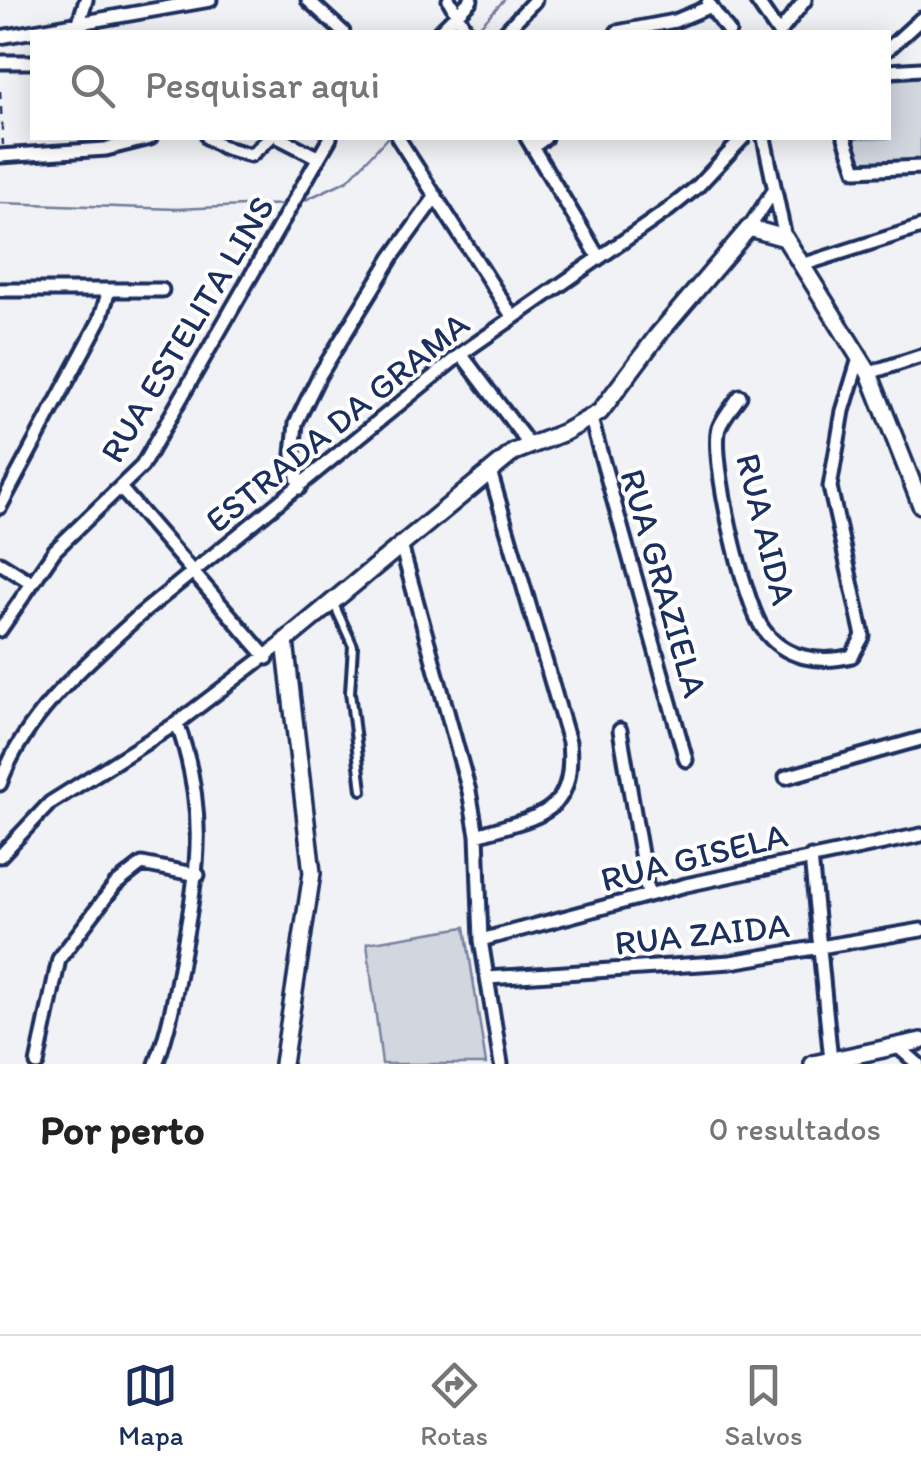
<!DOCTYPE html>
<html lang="pt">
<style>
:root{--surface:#fff;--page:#f6f6f6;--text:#222;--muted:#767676;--line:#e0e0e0;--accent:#1b2f5e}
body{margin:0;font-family:Itim,sans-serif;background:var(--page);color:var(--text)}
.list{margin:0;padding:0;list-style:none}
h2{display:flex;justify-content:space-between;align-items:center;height:130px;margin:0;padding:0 40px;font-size:42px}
h2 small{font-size:32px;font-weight:400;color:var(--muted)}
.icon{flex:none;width:55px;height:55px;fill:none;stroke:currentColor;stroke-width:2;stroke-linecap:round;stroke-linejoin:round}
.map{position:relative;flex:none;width:921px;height:1064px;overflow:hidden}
.search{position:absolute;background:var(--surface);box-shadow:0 5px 25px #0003;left:30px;right:30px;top:30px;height:110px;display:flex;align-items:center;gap:25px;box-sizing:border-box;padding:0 35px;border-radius:0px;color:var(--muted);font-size:38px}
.sheet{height:270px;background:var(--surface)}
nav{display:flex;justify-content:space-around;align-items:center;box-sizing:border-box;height:140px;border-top:2px solid var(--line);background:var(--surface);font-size:28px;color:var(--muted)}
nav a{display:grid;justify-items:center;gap:5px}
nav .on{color:var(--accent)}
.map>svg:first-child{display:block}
.green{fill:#d2d6df;stroke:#76829e;stroke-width:2.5}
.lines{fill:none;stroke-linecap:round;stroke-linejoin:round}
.stream{stroke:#707c9a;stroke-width:2.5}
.service-casing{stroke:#1b2f5e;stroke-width:14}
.minor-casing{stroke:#1b2f5e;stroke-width:19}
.tertiary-casing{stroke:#1b2f5e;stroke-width:22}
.path{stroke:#1b2f5e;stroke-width:2.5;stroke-dasharray:8 8;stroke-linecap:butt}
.service{stroke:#fff;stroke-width:6}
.minor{stroke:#fff;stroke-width:11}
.tertiary{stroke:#fff;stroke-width:15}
.labels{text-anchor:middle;stroke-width:8;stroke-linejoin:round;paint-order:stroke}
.street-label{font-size:35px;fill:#1b2f5e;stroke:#fff}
</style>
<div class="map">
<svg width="921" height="1064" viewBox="0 0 921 1064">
<rect width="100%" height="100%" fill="#f1f2f5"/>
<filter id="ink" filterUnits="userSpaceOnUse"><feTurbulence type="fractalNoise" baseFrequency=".01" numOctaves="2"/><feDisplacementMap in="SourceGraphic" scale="20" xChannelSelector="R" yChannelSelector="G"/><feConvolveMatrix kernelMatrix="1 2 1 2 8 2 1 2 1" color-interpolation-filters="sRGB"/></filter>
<g filter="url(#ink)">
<!-- green -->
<path class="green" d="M921,77V170L851,178L844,138H888L889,80Z
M465,927L486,1064H382L367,943Z"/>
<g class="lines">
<!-- stream -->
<path class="stream" d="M474,32L504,0
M301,202L348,180L387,138
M0,203L177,209L288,204"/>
<!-- service casing -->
<g class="service-casing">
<path id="service" d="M333,602L353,646L350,692L362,790"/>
</g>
<!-- minor casing -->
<g class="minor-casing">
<path id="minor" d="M308,0L343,32
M449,0L467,32
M756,0L778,32
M708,3L729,32
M79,22L86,0
M439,32L471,0
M505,32L535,0
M617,32L675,21L711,6
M780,32L805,0
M0,37L210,0
M888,49L921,19
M0,62H32
M888,71L921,69
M208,138L225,148L251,155L270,138
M280,138L317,157
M398,138L512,316
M527,138L598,256
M764,138L785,238
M845,138L856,170L921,167
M533,147L545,138
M0,156L106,149L150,138
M749,228L775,189
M802,265L921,227
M0,290H162
M461,354L528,443
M869,373L921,356
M740,396C733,406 723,417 719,428C710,458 744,603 763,629C784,659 820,664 852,656L863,636L830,487L843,411L860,355
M591,419L686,760
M299,488L293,454L296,423L319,376L392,257L436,196
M122,490L267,658
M0,507L100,320L109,290
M401,545L469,791L477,835L481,940L501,1064
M0,563L29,581
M0,630L55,550L142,466L330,138
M620,730L648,895
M786,777L921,739
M0,784C24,715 88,662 141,614L461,354L668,210L698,186L743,138
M477,835C537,816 576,817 569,742L490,471
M0,856L50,803L177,723L285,641
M811,857L831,1061
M481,940L686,885L921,835
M488,978L731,962L921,930
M897,1046L918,1064
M37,1064L59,959L115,885L142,864L198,875
M156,1064C170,1028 176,990 183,951C199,866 207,807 177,723"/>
</g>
<!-- tertiary casing -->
<g class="tertiary-casing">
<path id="tertiary" d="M283,1064L312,873L285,641L514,452L565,432L600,412L657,336L749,228L785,238L869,373L921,505
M813,1064L921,1041"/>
</g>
<!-- path -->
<path class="path" d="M0,91L3,145"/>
<!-- service -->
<use href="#service" class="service"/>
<!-- minor -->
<use href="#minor" class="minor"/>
<!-- tertiary -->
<use href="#tertiary" class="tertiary"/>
</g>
</g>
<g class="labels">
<!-- street labels -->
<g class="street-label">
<text transform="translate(187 329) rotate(-59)" y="12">RUA ESTELITA LINS</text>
<text transform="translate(337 422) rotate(-39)" y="12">ESTRADA DA GRAMA</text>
<text transform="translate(766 529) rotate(76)" y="12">RUA AIDA</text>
<text transform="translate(664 583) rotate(74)" y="12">RUA GRAZIELA</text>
<text transform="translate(694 857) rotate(-14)" y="12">RUA GISELA</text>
<text transform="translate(702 934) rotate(-6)" y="12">RUA ZAIDA</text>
</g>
</g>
</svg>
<div class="search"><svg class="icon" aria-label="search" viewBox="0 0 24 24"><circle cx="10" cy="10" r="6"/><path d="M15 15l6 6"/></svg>Pesquisar aqui</div>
</div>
<section class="sheet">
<h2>Por perto<small>0 resultados</small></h2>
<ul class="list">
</ul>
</section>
<nav>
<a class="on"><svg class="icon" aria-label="map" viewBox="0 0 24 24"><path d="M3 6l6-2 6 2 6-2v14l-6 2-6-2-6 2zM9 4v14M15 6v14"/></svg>Mapa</a>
<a><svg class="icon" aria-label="directions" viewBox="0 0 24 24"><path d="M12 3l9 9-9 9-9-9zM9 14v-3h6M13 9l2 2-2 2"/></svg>Rotas</a>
<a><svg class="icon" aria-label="saved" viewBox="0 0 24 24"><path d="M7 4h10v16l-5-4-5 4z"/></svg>Salvos</a>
</nav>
